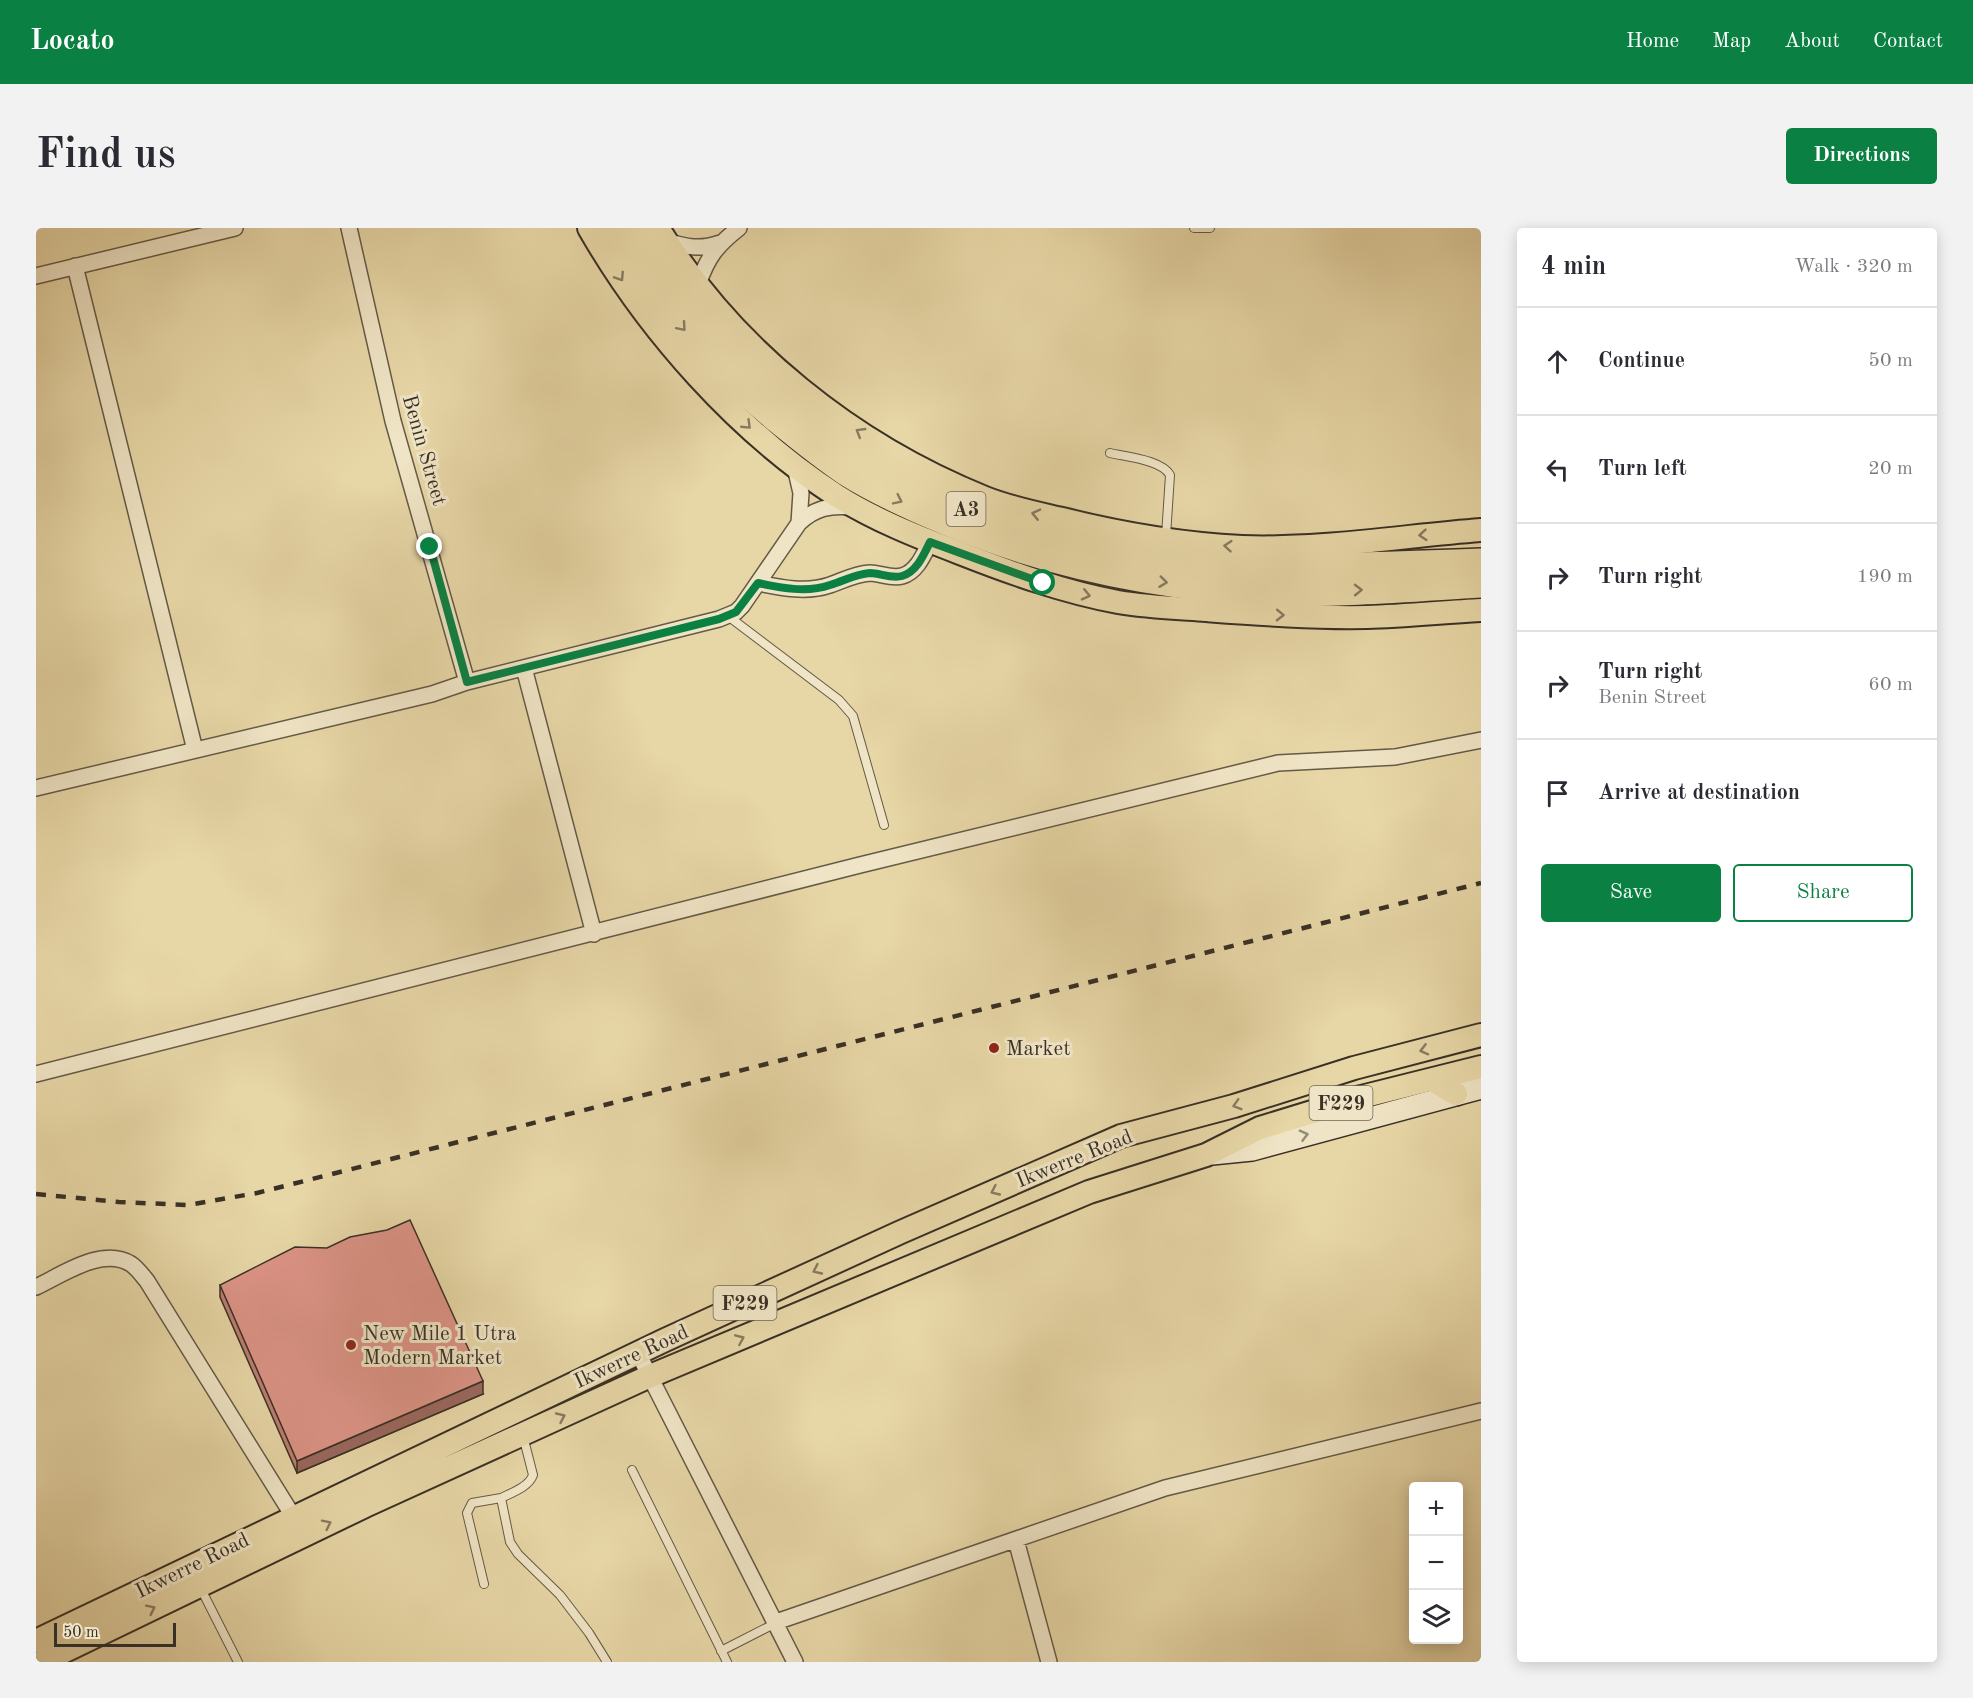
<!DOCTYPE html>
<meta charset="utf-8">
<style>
:root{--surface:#fff;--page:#f2f2f3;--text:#2b2b33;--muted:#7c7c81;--line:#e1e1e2;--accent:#0b8043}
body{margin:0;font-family:"Old Standard TT",serif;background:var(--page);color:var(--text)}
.controls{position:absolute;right:18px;bottom:18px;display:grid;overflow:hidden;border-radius:6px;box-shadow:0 3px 15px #0003}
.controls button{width:54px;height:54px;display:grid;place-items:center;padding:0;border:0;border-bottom:2px solid var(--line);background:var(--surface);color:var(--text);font:30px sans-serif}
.scale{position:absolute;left:18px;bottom:15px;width:122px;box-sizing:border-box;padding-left:6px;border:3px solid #393026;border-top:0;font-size:16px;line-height:21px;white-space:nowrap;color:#393026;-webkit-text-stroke:4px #efe4c5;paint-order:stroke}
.stop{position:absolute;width:18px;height:18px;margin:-14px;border:4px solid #0b8043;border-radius:50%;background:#fff}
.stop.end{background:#0b8043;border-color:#fff;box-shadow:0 2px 6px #0008}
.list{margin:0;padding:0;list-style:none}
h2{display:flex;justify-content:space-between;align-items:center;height:78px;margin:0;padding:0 24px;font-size:26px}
h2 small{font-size:20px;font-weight:400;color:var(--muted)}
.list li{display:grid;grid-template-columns:39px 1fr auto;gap:18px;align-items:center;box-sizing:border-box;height:108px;padding:0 24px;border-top:2px solid var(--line)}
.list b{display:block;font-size:22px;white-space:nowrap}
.list p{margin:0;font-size:20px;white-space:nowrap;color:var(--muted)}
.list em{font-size:20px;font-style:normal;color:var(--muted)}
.actions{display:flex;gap:12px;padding:18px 24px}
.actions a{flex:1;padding:14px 0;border:2px solid var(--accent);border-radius:6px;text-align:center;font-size:21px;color:var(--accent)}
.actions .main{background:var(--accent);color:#fff}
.icon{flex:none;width:33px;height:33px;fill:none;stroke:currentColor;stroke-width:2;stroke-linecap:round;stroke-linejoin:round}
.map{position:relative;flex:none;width:1445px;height:1434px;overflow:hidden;border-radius:6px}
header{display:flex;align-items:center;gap:36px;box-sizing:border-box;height:84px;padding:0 30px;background:var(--accent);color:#fff}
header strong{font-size:28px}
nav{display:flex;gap:33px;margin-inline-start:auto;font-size:21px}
.intro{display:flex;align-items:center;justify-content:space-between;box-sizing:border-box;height:144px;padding:0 36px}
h1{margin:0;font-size:42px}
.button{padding:15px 27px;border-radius:6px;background:var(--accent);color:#fff;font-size:21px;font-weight:700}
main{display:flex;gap:36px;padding:0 36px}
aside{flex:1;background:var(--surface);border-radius:6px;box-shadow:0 3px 15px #0003}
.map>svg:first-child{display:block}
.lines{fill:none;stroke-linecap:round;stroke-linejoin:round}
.lane-casing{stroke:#645a46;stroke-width:10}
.street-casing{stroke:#645a46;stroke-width:18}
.secondary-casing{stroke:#393026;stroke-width:24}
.primary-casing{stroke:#393026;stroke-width:26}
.highway-casing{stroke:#393026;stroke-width:30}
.lane{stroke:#efe4c5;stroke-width:8}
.street{stroke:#efe4c5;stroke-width:15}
.secondary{stroke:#efe4c5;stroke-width:21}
.primary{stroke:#e7d6a6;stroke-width:22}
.highway{stroke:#e7d6a6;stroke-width:27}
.rail{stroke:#393026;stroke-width:4.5;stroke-dasharray:10 10;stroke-linecap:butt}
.wall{fill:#bd7e73;stroke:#393026;stroke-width:1.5}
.shaded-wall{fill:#9a675e;stroke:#393026;stroke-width:1.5}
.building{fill:#dc9386;stroke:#393026;stroke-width:1.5}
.oneway{stroke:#877b60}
.oneway2{stroke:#948a76}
.route{stroke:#0b8043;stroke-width:8}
.poi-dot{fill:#8f2418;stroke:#efe4c5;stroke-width:2}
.labels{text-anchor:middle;stroke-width:6;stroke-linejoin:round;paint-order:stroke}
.shield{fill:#efe4c5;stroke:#706656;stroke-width:1.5}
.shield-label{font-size:20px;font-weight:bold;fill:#393026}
.street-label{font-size:21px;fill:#393026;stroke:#efe4c5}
.poi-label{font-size:21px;fill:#393026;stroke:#efe4c5;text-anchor:start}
</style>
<header>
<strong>Locato</strong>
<nav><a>Home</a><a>Map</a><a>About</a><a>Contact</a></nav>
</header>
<div class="intro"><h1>Find us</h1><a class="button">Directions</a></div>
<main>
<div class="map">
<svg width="1445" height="1434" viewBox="0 0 1445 1434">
<rect width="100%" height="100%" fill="#e7d6a6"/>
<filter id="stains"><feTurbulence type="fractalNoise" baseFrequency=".00333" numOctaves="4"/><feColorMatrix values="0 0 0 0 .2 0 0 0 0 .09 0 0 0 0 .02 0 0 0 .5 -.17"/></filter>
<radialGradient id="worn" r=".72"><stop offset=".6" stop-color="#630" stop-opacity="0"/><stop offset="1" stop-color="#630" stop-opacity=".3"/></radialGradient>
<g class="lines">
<!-- lane casing -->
<g class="lane-casing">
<path id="lane" d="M1158,0H1174
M1074,225C1091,229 1126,232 1134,247L1130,308
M692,388L803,472L817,488L848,597
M487,1208L497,1247C493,1259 475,1265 465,1270L474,1314L482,1326L524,1367L553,1405L571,1434
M596,1242L691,1434
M448,1356L431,1285L436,1275L465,1270
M164,1359L202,1434
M685,1423L740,1395"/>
</g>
<!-- street casing -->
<g class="street-casing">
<path id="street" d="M313,0L357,193L431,454
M630,13C650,19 664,22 684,15
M39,38L159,522
M0,48L199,0
M662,57C671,30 680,18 703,0
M759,239L765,265L763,295
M722,355C746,360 771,365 794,357C808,352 819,346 834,345C844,345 855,351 866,348C881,344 888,326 894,314
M488,440L558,706
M0,560L396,466L431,454L683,391L700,384L706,378L763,295C779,280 794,277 815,279
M0,846L824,637L1242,535L1359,529L1445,512
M0,1059C26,1047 66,1018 95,1036C101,1040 106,1047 111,1053L257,1288
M602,1125L759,1434
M980,1312L1013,1434
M740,1394L1129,1260L1445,1183"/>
</g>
<!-- secondary casing -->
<g class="secondary-casing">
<path id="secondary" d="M1176,926L1216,922L1445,860"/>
</g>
<!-- primary casing -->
<g class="primary-casing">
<path id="primary" d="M553,0C612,103 702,204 801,268C839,292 882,309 924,325C975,345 1028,364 1082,374C1111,379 1141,380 1170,382C1224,386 1277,390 1331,389C1369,388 1407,384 1445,382
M622,0C697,122 817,217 949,270C974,280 1000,285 1026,291C1086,306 1145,316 1206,319C1283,322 1368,308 1445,302
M1396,852L1420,866
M0,1413L629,1112L865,1004L1085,908L1198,878L1318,840L1445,807
M6,1434L329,1278L612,1149L1053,964L1170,927L1224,900L1325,869L1445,839"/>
</g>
<!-- highway casing -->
<g class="highway-casing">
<path id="highway" d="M576,0C589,23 603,47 619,68C654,114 698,155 742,192C764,210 786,228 810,244C835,260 863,273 890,285C1000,334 1119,360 1240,364C1308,366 1377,360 1445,356
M598,0C607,15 619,29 629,43C716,166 846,257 988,303C1039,320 1092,328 1145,334C1166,337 1187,341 1208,341C1233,342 1259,340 1285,339C1339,338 1392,336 1445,334"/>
</g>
<!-- lane -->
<use href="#lane" class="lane"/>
<!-- street -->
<use href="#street" class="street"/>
<!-- secondary -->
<use href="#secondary" class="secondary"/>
<!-- primary -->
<use href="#primary" class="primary"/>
<!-- highway -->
<use href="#highway" class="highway"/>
<!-- rail -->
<path class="rail" d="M0,966L83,974L152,977L221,965L1445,655"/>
</g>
<!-- wall -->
<path class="wall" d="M184,1057L447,1166L261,1245L184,1069Z"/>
<!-- shaded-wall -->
<path class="shaded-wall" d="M447,1153V1166L261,1245V1233Z"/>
<!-- building -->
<path class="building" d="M374,992L447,1153L261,1233L184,1057L259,1019L291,1020L314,1009L351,1002Z"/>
<!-- one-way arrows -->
<defs><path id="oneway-chevron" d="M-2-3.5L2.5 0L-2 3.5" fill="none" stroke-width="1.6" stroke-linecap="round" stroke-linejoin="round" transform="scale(1.5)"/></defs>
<g class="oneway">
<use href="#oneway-chevron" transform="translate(584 49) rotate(57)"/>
<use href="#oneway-chevron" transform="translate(646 99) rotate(49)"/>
<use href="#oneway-chevron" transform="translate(711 197) rotate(44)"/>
<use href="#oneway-chevron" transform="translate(824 204) rotate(-149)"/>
<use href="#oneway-chevron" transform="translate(862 272) rotate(26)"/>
<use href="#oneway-chevron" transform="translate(1000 286) rotate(-167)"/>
<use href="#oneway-chevron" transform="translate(1387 307) rotate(175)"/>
<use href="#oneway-chevron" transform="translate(1192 318) rotate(-175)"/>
<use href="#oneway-chevron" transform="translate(1127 354) rotate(7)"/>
<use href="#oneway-chevron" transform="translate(1322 362) rotate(-1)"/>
<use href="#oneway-chevron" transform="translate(1050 367) rotate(13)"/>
<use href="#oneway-chevron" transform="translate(1244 387) rotate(1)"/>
<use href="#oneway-chevron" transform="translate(1388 822) rotate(166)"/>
<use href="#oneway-chevron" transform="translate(1201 877) rotate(163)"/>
<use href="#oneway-chevron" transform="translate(959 963) rotate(155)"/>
<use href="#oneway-chevron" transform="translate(781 1042) rotate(155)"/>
<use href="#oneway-chevron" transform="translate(704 1111) rotate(-23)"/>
<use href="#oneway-chevron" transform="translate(525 1189) rotate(-25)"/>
<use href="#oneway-chevron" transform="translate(291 1296) rotate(-26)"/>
<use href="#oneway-chevron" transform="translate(115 1381) rotate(-26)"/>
</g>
<use class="oneway2" href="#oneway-chevron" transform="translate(1268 907) rotate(-15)"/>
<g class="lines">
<!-- route -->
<path class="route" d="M394,319L431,454L683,391L700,384L722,355C745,360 771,365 794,357C808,353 819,346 834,345C844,345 855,351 866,348C881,344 888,326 894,314L1007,355"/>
</g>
<!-- markers -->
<g class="poi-dot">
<circle cx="958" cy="820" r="6"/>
<circle cx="315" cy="1117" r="6"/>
</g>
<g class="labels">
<!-- shield labels -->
<g class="shield">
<rect x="910.5" y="264" width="39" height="34" rx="4.5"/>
<rect x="1273.5" y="858" width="63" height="34" rx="4.5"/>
<rect x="677.5" y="1058" width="63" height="34" rx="4.5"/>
</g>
<g class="shield-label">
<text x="930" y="288">A3</text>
<text x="1305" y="882">F229</text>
<text x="709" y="1082">F229</text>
</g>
<!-- street labels -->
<g class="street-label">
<text transform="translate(389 222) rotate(74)" y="7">Benin Street</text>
<text transform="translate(1038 930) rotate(-22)" y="7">Ikwerre Road</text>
<text transform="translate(595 1128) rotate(-25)" y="7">Ikwerre Road</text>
<text transform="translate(156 1337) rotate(-26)" y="7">Ikwerre Road</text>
</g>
<!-- poi labels -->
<g class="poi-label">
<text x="970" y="827">Market</text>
<text x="327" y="1112">New Mile 1 Utra<tspan x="327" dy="24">Modern Market</tspan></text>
</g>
</g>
<rect width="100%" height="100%" filter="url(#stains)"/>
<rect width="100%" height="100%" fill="url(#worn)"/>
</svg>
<div class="controls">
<button>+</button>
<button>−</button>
<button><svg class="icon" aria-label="layers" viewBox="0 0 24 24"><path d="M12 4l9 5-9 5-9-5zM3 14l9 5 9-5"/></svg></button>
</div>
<div class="scale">50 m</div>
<div class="stop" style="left:1007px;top:355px"></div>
<div class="stop end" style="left:394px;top:319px"></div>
</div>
<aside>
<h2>4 min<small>Walk · 320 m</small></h2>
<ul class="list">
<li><svg class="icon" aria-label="ahead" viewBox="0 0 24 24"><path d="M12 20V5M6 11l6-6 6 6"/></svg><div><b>Continue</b></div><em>50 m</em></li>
<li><svg class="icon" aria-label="left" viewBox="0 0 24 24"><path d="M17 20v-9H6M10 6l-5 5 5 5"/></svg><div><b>Turn left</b></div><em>20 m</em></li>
<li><svg class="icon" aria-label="right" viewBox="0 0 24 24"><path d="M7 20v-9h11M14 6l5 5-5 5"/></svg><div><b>Turn right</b></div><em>190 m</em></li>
<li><svg class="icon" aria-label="right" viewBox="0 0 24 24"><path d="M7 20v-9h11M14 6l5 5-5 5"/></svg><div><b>Turn right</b><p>Benin Street</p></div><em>60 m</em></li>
<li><svg class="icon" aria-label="arrive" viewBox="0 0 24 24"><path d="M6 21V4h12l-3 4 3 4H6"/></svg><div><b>Arrive at destination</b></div></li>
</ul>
<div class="actions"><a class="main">Save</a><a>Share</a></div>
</aside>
</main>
